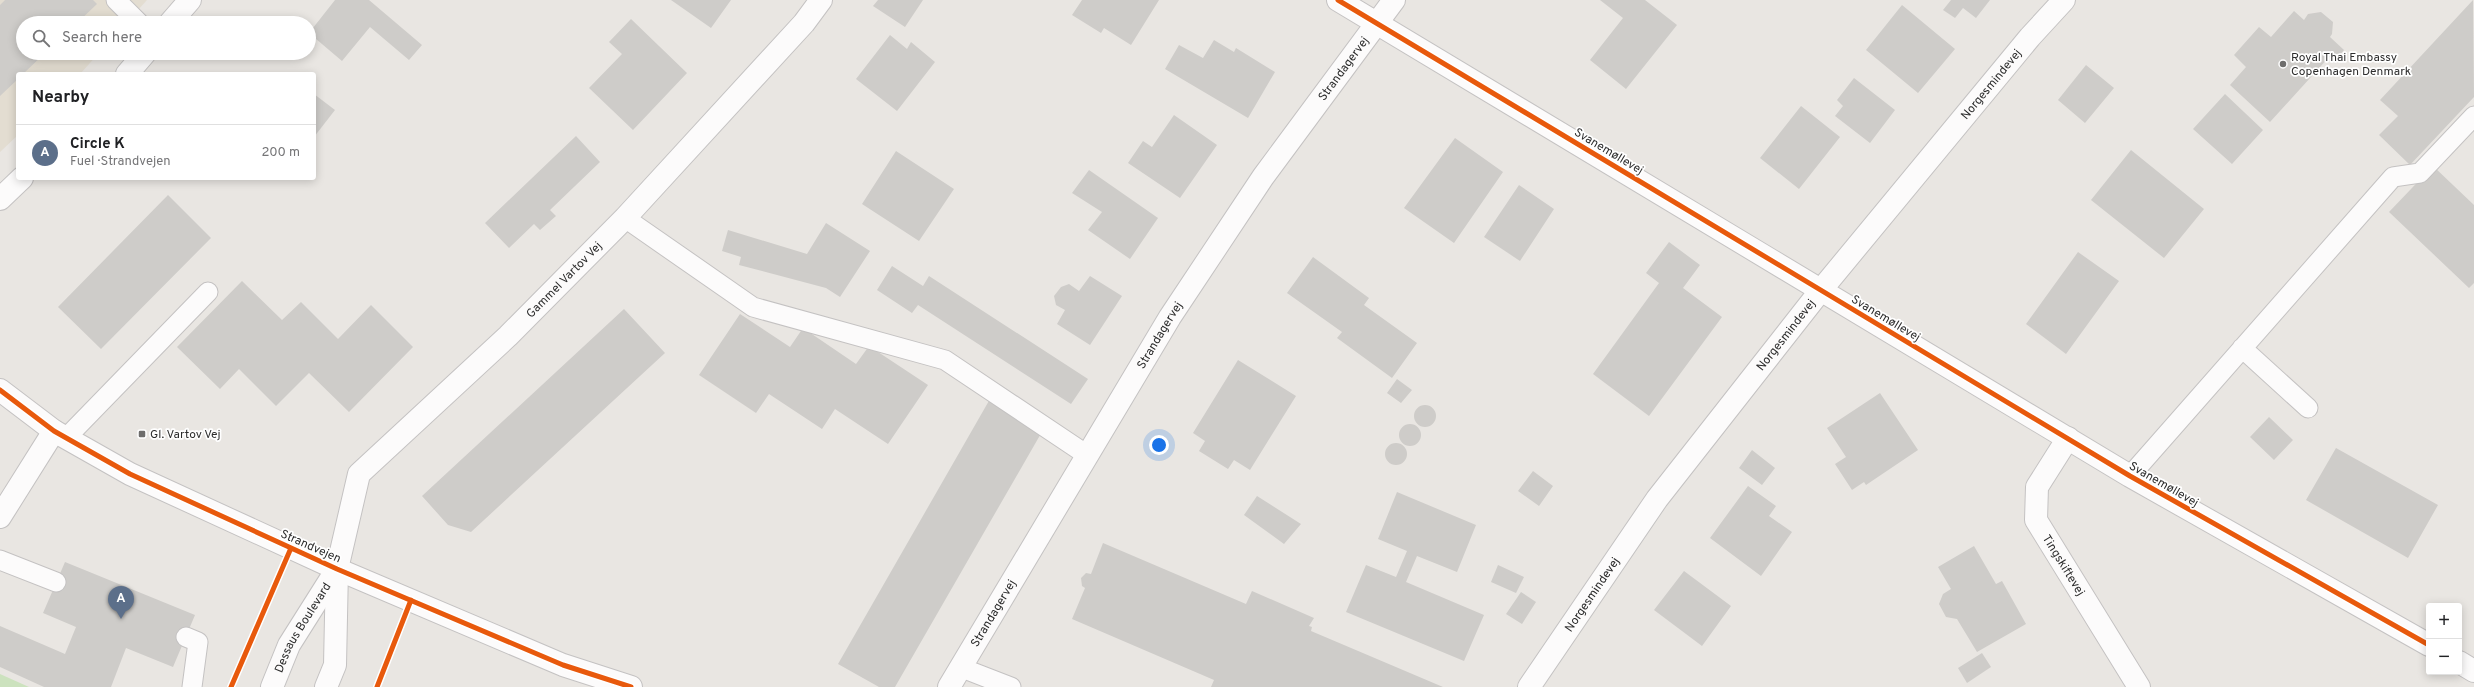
<!DOCTYPE html>
<meta charset="utf-8">
<style>
:root{--surface:#fff;--page:#f6f6f6;--text:#202124;--muted:#757577;--line:#e0e0e0;--accent:#0f766e}
body{margin:0;font-family:Overpass,sans-serif;background:var(--page);color:var(--text)}
.controls{position:absolute;right:12px;bottom:12px;display:grid;overflow:hidden;border-radius:4px;box-shadow:0 2px 10px #0003}
.controls button{width:36px;height:36px;display:grid;place-items:center;padding:0;border:0;border-bottom:1px solid var(--line);background:var(--surface);color:var(--text);font:20px sans-serif}
.you{position:absolute;left:1159px;top:445px;width:14px;height:14px;margin:-10px;border:3px solid #fff;border-radius:50%;background:#1a73e8;box-shadow:0 0 0 6px #1a73e833}
.badge{display:grid;place-items:center;width:26px;height:26px;border-radius:50%;background:var(--accent);color:#fff;font-size:13px;font-weight:700}
.pin{position:absolute;translate:-50% -33px;filter:drop-shadow(0 1px 2px #0008)}
.pin::after{content:'';position:absolute;top:21px;width:14px;height:12px;background:inherit;clip-path:polygon(0 0,100% 0,50% 100%)}
.list{margin:0;padding:0;list-style:none}
h2{display:flex;justify-content:space-between;align-items:center;height:52px;margin:0;padding:0 16px;font-size:17px}
h2 small{font-size:13px;font-weight:400;color:var(--muted)}
.list li{display:grid;grid-template-columns:26px 1fr auto;gap:12px;align-items:center;box-sizing:border-box;height:56px;padding:0 16px;border-top:1px solid var(--line)}
.list b{display:block;font-size:15px;white-space:nowrap}
.list p{margin:0;font-size:13px;white-space:nowrap;color:var(--muted)}
.list em{font-size:13px;font-style:normal;color:var(--muted)}
.icon{flex:none;width:22px;height:22px;fill:none;stroke:currentColor;stroke-width:2;stroke-linecap:round;stroke-linejoin:round}
.map{position:relative;flex:none;width:2474px;height:687px;overflow:hidden}
.search{position:absolute;background:var(--surface);box-shadow:0 2px 10px #0003;left:16px;top:16px;width:300px;height:44px;display:flex;align-items:center;gap:10px;box-sizing:border-box;padding:0 14px;border-radius:22px;color:var(--muted);font-size:15px}
.panel{position:absolute;background:var(--surface);box-shadow:0 2px 10px #0003;left:16px;top:72px;width:300px;height:108px;border-radius:4px}
.map>svg:first-child{display:block}
.education{fill:#e3ddd1}
.green{fill:#cce2be}
.building{fill:#ceccc9}
.lines{fill:none;stroke-linecap:round;stroke-linejoin:round}
.service-casing{stroke:#c4c2c2;stroke-width:21}
.minor-casing{stroke:#c4c2c2;stroke-width:24}
.tertiary-casing{stroke:#c4c2c2;stroke-width:24}
.service{stroke:#fcfbfb;stroke-width:19}
.minor{stroke:#fcfbfb;stroke-width:22}
.tertiary{stroke:#fcfbfb;stroke-width:22}
.cycleway-casing{stroke:#fff;stroke-width:8}
.cycleway{stroke:#e8590c;stroke-width:5}
.poi-dot{fill:#6e6d6c;stroke:#fff;stroke-width:1.5}
.labels{text-anchor:middle;stroke-width:3.5;stroke-linejoin:round;paint-order:stroke}
.poi-label{font-size:12px;fill:#2c2c2c;stroke:#fff;text-anchor:start}
.street-label{font-size:12px;fill:#2c2c2c;stroke:#fff}
</style>
<div class="map">
<svg width="2474" height="687" viewBox="0 0 2474 687">
<rect width="100%" height="100%" fill="#e9e6e2"/>
<!-- education -->
<path class="education" d="M0,0H147L126,23H23V53H99L80,74H18V135L0,152Z"/>
<!-- green -->
<path class="green" d="M0,674L29,687H0Z"/>
<!-- building -->
<path class="building" d="M5,0H93L97,4L77,23H23V53H45L23,74H18V79L0,96V5Z
M335,0H369L422,45L409,60L370,27L342,61L309,33Z
M671,0H731L711,28Z
M878,0H923L905,27L873,6Z
M1082,0H1159L1131,45L1104,28L1101,33L1072,15Z
M1600,0H1645L1677,25L1626,89L1590,60L1623,18Z
M1951,0H1990L1976,18L1963,8L1955,18L1943,10Z
M2473,0L2474,97L2410,165L2379,135L2398,116L2380,100Z
M1902,5L1955,49L1918,93L1866,50Z
M2294,11L2304,20L2308,14L2321,12L2333,22L2332,34L2330,37L2344,50L2335,61L2330,56L2270,122L2230,85L2246,67L2234,55L2259,27L2271,37Z
M631,19L687,73L633,130L589,88L622,54L609,42Z
M890,35L907,49L911,42L935,62L897,111L856,79Z
M1214,40L1234,52L1236,48L1275,72L1248,118L1165,69L1179,45L1203,58Z
M2086,65L2114,88L2085,123L2058,100Z
M1854,78L1895,110L1870,143L1835,116L1843,106L1837,100Z
M314,94L335,110L314,137Z
M2225,94L2263,130L2232,164L2193,129Z
M1801,106L1840,137L1799,189L1760,158Z
M1174,115L1217,145L1180,198L1128,163L1143,141L1152,147Z
M576,136L600,162L550,210L556,216L540,230L534,224L509,248L485,223Z
M1455,138L1503,172L1454,243L1404,208Z
M2131,150L2204,209L2164,258L2091,200Z
M896,151L954,189L919,241L862,204Z
M2433,166L2474,205V283L2469,288L2389,212Z
M1089,170L1158,218L1130,259L1088,230L1102,212L1072,193Z
M1519,185L1554,209L1520,261L1484,237Z
M168,195L211,238L101,349L58,307Z
M826,223L870,251L840,297L826,288L739,265L741,257L722,251L728,230L807,254Z
M1669,242L1700,265L1683,288L1722,317L1649,416L1593,374L1659,283L1646,273Z
M2078,252L2119,281L2066,354L2026,324Z
M1313,257L1369,298L1364,305L1417,343L1392,378L1337,338L1342,332L1287,293Z
M892,266L923,286L929,276L1088,379L1071,404L918,305L912,313L877,290Z
M1090,276L1122,296L1090,345L1057,324L1065,310L1056,305L1054,296L1061,287L1069,284L1079,291Z
M242,281L282,320L301,302L338,339L371,305L413,347L349,412L309,373L276,406L239,369L220,389L177,347Z
M624,309L665,353L471,532L448,525L422,496Z
M740,314L790,347L803,328L856,364L869,346L928,385L888,444L835,409L822,429L769,394L756,413L699,375Z
M1238,360L1296,396L1250,470L1234,460L1228,469L1199,451L1205,441L1193,433Z
M1397,379L1412,390L1401,403L1387,393Z
M1880,393L1918,450L1866,485L1864,482L1852,490L1835,464L1846,457L1827,428Z
M990,399L1043,430L895,687H879L838,664Z
M1414 416a11 11 0 1 1 22 0a11 11 0 1 1-22 0Z
M2269,417L2293,440L2274,460L2250,437Z
M1399 435a11 11 0 1 1 22 0a11 11 0 1 1-22 0Z
M1385 454a11 11 0 1 1 22 0a11 11 0 1 1-22 0Z
M2336,448L2438,505L2408,558L2306,500Z
M1752,450L1775,468L1762,485L1739,468Z
M1533,471L1553,486L1539,506L1518,491Z
M1748,486L1776,506L1769,516L1792,532L1761,576L1710,538Z
M1397,492L1476,525L1457,572L1417,556L1406,582L1484,615L1464,661L1346,612L1366,565L1396,577L1407,551L1378,539Z
M1257,496L1301,524L1284,544L1244,515Z
M1103,543L1246,604L1252,591L1314,618L1309,626L1312,627L1311,631L1443,687H1211L1214,680L1072,619L1085,588L1082,586L1081,578L1086,573L1091,574Z
M1974,546L1996,584L2002,581L2026,624L1977,652L1957,619L1946,617L1939,604L1943,594L1951,589L1938,567Z
M65,562L195,615L173,667L126,648L111,687H44L0,667V626L65,654L76,627L43,613Z
M1498,565L1524,577L1516,593L1491,582Z
M1684,571L1731,606L1702,646L1654,610Z
M1521,592L1536,602L1522,624L1506,614Z
M1982,653L1991,667L1967,683L1958,668Z"/>
<g class="lines">
<!-- service casing -->
<g class="service-casing">
<path id="service" d="M116,0L139,23
M625,218L753,307L945,360L1087,455
M2242,348L2308,408
M66,438L208,292
M2130,476L2393,177L2420,173L2474,116
M0,560L56,582
M186,637L198,642L192,687
M962,668L1011,687"/>
</g>
<!-- minor casing -->
<g class="minor-casing">
<g id="minor">
<path d="M1338,0L2130,476L2429,645"/>
<path d="M170,23L190,0"/>
<path d="M127,74L145,53"/>
<path d="M0,199L22,178"/>
<path id="s1" d="M2068,438L2037,487L2036,520L2139,687"/>
<path d="M0,517L54,431"/>
<path id="s2" d="M337,569L359,474L508,336L625,218L804,23L821,0"/>
<path d="M2459,662L2474,671"/>
<path id="s3" d="M949,687L1170,317L1263,177L1394,0"/>
<path id="s4" d="M1529,687L1657,499L1821,290L2030,37L2064,0"/>
</g>
</g>
<!-- tertiary casing -->
<g class="tertiary-casing">
<g id="tertiary">
<path d="M0,390L54,431L130,474L337,569L563,665L631,687"/>
<path id="s5" d="M272,687L289,645L337,569"/>
<path d="M326,687L335,665L337,569"/>
</g>
</g>
<!-- service -->
<use href="#service" class="service"/>
<!-- minor -->
<use href="#minor" class="minor"/>
<!-- tertiary -->
<use href="#tertiary" class="tertiary"/>
<!-- cycleway casing -->
<g class="cycleway-casing">
<path id="cycleway" d="M1338,0L2130,476L2429,645
M0,390L54,431L130,474L337,569L563,665L631,687
M231,687L291,548
M377,687L411,600"/>
</g>
<!-- cycleway -->
<use href="#cycleway" class="cycleway"/>
</g>
<!-- markers -->
<g class="poi-dot">
<circle cx="2283" cy="64" r="4"/>
<rect x="138" y="430" width="8" height="8" rx="2"/>
</g>
<g class="labels">
<!-- poi labels -->
<g class="poi-label">
<text x="2291" y="61">Royal Thai Embassy<tspan x="2291" dy="14">Copenhagen Denmark</tspan></text>
<text x="150" y="438">Gl. Vartov Vej</text>
</g>
<!-- street labels -->
<g class="street-label">
<text dy="4" stroke="none"><textPath href="#s3" startOffset="734">Strandagervej</textPath></text>
<text dy="4" stroke="none"><textPath href="#s4" startOffset="760">Norgesmindevej</textPath></text>
<text transform="translate(1609 151) rotate(31)" y="4">Svanemøllevej</text>
<text dy="4" stroke="none"><textPath href="#s2" startOffset="380">Gammel Vartov Vej</textPath></text>
<text transform="translate(1886 318) rotate(31)" y="4">Svanemøllevej</text>
<text dy="4" stroke="none"><textPath href="#s4" startOffset="436">Norgesmindevej</textPath></text>
<text dy="4" stroke="none"><textPath href="#s3" startOffset="410">Strandagervej</textPath></text>
<text transform="translate(2164 484) rotate(30)" y="4">Svanemøllevej</text>
<text transform="translate(311 546) rotate(24)" y="4">Strandvejen</text>
<text dy="4" stroke="none"><textPath href="#s1" startOffset="144">Tingskiftevej</textPath></text>
<text dy="4" stroke="none"><textPath href="#s4" startOffset="112">Norgesmindevej</textPath></text>
<text dy="4" stroke="none"><textPath href="#s3" startOffset="86">Strandagervej</textPath></text>
<text dy="4" stroke="none"><textPath href="#s5" startOffset="67">Dessaus Boulevard</textPath></text>
</g>
</g>
</svg>
<div class="controls">
<button>+</button>
<button>−</button>
</div>
<div class="you"></div>
<div class="pin badge" style="left:121px;top:619px;background:#5c6f8a">A</div>
<div class="search"><svg class="icon" aria-label="search" viewBox="0 0 24 24"><circle cx="10" cy="10" r="6"/><path d="M15 15l6 6"/></svg>Search here</div>
<section class="panel">
<h2>Nearby<small></small></h2>
<ul class="list">
<li><span class="badge" style="background:#5c6f8a">A</span><div><b>Circle K</b><p>Fuel · Strandvejen</p></div><em>200 m</em></li>
</ul>
</section>
</div>
